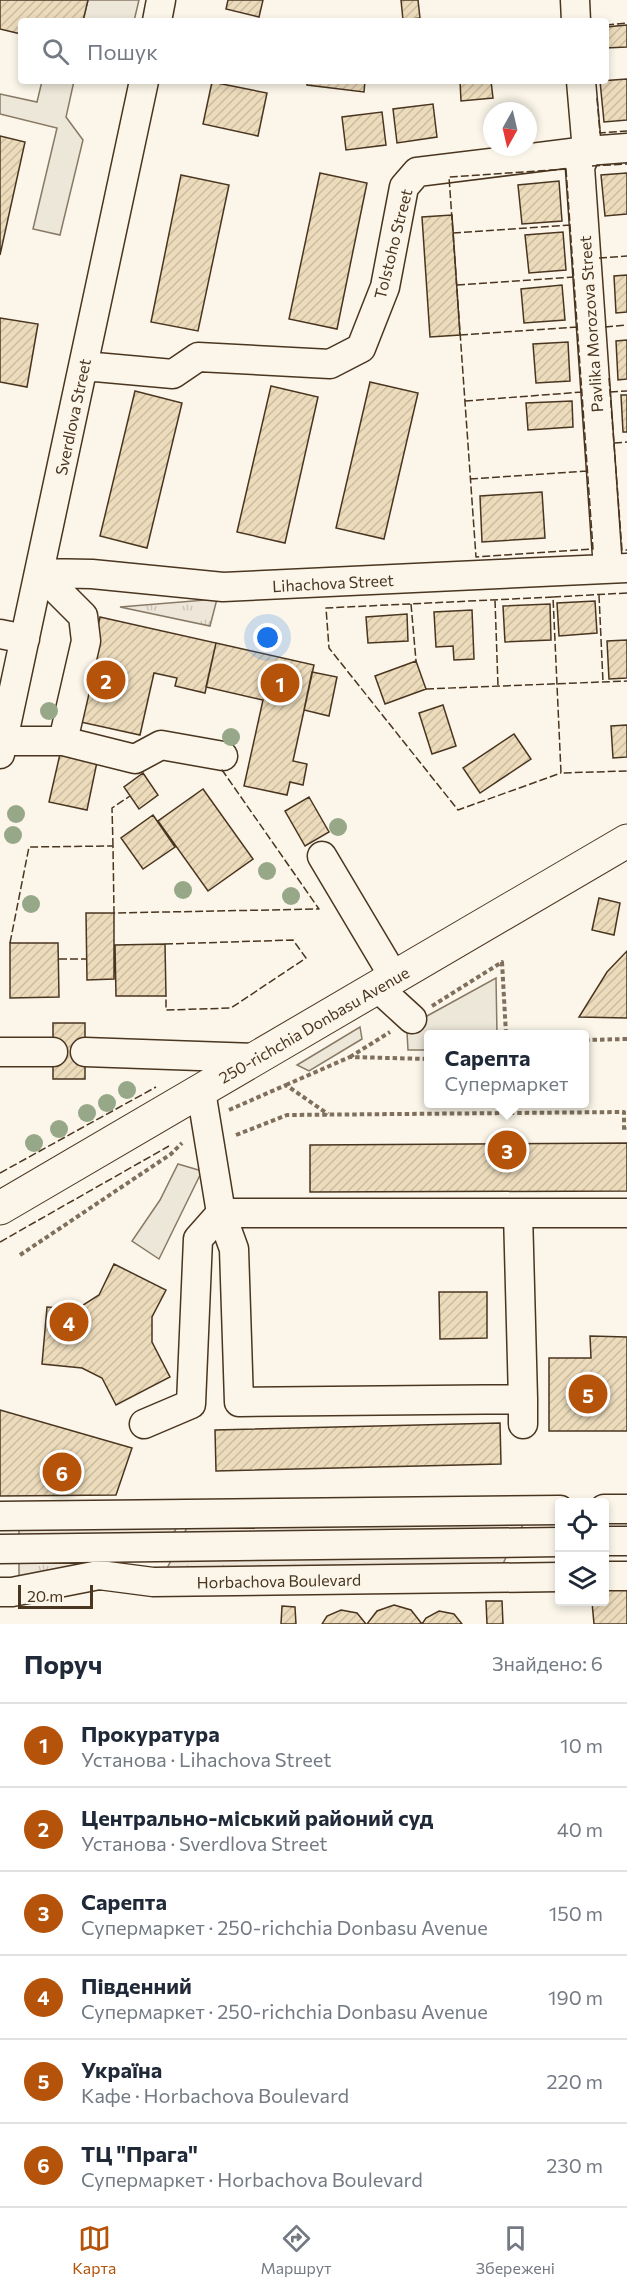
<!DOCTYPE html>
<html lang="uk">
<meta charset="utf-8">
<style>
:root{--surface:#fff;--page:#f6f6f7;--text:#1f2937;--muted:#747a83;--line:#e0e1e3;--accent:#b45309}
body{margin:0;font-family:Commissioner,sans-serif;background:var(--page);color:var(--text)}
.controls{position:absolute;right:18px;bottom:18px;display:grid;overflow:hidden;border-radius:6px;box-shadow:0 3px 9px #0003}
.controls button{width:54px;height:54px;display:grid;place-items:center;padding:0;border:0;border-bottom:2px solid var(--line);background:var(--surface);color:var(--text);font:30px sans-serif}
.compass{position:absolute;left:483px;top:102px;width:54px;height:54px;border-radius:50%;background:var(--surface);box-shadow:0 3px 9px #0003;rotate:188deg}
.scale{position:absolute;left:18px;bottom:15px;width:75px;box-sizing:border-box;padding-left:6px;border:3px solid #4a3520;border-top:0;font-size:16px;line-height:21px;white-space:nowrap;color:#4a3520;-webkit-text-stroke:4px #fbf6e9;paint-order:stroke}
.you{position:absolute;left:268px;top:638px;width:21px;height:21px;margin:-15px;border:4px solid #fff;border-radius:50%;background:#1a73e8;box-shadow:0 0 0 9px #1a73e833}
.badge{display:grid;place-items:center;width:39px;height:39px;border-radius:50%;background:var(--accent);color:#fff;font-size:20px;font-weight:700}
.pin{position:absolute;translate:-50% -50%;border:3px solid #fff;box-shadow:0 2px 6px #0006}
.popup{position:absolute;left:424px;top:1030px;width:165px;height:78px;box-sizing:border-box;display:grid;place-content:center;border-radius:6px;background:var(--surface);filter:drop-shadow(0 2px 4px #0005);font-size:20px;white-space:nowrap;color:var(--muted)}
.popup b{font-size:22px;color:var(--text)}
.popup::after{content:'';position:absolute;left:50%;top:100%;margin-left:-12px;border:12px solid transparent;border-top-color:var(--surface)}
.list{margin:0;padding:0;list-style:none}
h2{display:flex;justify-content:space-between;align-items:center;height:78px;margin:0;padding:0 24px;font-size:26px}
h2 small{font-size:20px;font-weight:400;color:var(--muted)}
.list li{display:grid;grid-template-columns:39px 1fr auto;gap:18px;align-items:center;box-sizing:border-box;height:84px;padding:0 24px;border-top:2px solid var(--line)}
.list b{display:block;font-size:22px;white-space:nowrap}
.list p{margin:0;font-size:20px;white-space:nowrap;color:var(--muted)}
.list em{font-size:20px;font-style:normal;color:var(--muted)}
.icon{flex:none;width:33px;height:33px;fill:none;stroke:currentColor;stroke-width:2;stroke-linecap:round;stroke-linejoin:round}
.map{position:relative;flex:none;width:627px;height:1624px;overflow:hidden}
.search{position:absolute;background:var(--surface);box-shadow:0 3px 9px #0003;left:18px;right:18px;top:18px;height:66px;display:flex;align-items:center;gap:15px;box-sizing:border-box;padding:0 21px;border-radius:6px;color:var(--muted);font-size:22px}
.sheet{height:582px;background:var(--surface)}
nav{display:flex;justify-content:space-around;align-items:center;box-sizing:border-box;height:84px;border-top:2px solid var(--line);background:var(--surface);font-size:16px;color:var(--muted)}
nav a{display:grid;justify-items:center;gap:3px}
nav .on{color:var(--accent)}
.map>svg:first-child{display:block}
.grass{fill:url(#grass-tufts);stroke:#887966;stroke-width:1.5}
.parking{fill:#ede7d9;stroke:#887966;stroke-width:1.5}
.building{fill:url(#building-hatch);stroke:#4a3520;stroke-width:1.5}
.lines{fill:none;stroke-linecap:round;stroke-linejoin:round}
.minor-casing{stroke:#4a3520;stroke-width:31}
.major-casing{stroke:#4a3520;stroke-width:35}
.path{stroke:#7f6f5c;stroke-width:4;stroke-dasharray:4.5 3;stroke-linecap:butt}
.minor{stroke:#fbf6e9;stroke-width:28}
.major{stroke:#fbf6e9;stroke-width:33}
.fence{stroke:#4a3520;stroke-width:1.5;stroke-dasharray:8 3;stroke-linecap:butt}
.tree{fill:#96a887}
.labels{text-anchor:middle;stroke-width:4.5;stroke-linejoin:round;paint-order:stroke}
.street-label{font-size:16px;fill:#4a3520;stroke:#fbf6e9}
</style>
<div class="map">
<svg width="627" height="1624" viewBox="0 0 627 1624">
<defs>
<pattern id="grass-tufts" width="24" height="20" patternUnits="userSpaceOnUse" patternTransform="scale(1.5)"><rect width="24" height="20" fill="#ede6d9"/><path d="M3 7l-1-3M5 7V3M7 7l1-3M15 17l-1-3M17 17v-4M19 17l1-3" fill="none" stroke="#cdc6ba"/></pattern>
<pattern id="building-hatch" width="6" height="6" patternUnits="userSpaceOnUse" patternTransform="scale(1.5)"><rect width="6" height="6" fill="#ecdcbc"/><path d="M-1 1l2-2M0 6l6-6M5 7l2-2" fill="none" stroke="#ccbda1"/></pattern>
</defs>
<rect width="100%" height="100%" fill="#fbf6e9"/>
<!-- grass -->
<path class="grass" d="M217,599L210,626L120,607Z
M526,1518L517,1537L180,1541L190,1522Z
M180,1522L169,1541L19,1544V1524Z
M509,1551L501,1568L164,1574L174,1555Z
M89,1556L93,1569L19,1576V1558Z"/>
<!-- parking -->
<path class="parking" d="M88,0H139L134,21H83Z
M42,81H74L66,117L83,140L60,235L33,229L57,128L0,114V94L37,102Z
M496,978L497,1034H429V1050H408L407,1032L427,1016Z
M360,1027L362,1039L309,1071L297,1065Z
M178,1164L202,1171L159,1259L132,1241L160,1200Z"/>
<!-- building -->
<path class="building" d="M0,0H88L83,21H21V34L0,29Z
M228,0H263L259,17L226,9Z
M401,0H418L420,18L403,20Z
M627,25V47L606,48V27Z
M627,79V120L604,122L600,81Z
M307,81H365L364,92L307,85Z
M460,81H491L493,98L461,101Z
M212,82L267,93L258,136L203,124Z
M433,104L437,137L397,143L393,109Z
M382,112L386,145L346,150L342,117Z
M0,136L25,142L0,255Z
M320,173L367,183L337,329L289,319Z
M627,173V214L605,216L601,175Z
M181,175L229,185L198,331L151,322Z
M559,181L562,221L522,224L518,185Z
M452,215L460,335L430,337L422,217Z
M563,232L566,270L529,273L525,235Z
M627,275V312L616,313L614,276Z
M562,285L565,320L524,323L521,289Z
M0,318L38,324L27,387L0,382Z
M627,340V379L618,380L616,341Z
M568,342L570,381L536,383L533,344Z
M370,382L418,393L384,539L336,528Z
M271,386L318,397L285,543L237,532Z
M135,391L182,403L147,548L100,536Z
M621,395H627V432H623Z
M572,401L573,427L528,430L526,403Z
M542,492L545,538L482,542L480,496Z
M595,601L597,633L559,636L557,603Z
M550,604L551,640L505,642L503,606Z
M472,610L474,659L454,660L453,646L436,647L434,612Z
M407,614L408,641L368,643L366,617Z
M100,617L216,643L205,693L175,686L177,678L154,673L140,735L76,721Z
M627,640V678L609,679L607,641Z
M216,643L314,665L293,761L307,764L303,785L290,782L287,795L244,786L263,700L206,687Z
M416,661L426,689L385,704L375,676Z
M312,672L337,677L329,716L304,710Z
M443,705L456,746L432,754L419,713Z
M627,725V757L613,758L611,726Z
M514,734L531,759L480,793L463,768Z
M60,754L97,762L87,810L49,802Z
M143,773L158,795L139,809L124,787Z
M203,789L253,859L208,891L158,821Z
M309,797L329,832L305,846L285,811Z
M153,815L175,847L143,869L121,838Z
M599,898L620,903L614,935L592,930Z
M86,913H114V979L87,980Z
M10,943H58L59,997L10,998Z
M165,944L166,996H116L115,945Z
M627,951V1018L579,1017L607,972Z
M53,1023H85V1079H53Z
M627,1143V1191L310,1192V1145Z
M114,1264L166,1290L152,1317V1342L170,1377L116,1405L102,1378L82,1368L42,1364L47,1307L77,1309L99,1295Z
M439,1292H487V1338L440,1339Z
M590,1336L627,1337V1431H549V1358H591Z
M0,1410L132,1448L116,1495L0,1496Z
M500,1423L501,1464L216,1471L215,1430Z
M604,1590H627V1624H594L592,1602H604Z
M486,1601H502L503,1624H487Z
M394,1605L411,1610L422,1624H367L377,1611Z
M282,1606L295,1607L296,1624H281Z
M341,1610L357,1613L366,1624H322L327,1616Z
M439,1611L454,1614L462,1624H422L426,1618Z"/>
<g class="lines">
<!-- minor casing -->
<g class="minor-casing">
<path id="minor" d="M575,0L576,21
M157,21L161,0
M581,81L587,151L580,167L608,569
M84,366L173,374L198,357L330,364L361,348L385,287L404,187L417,172L587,151L627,148
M40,573L92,574L223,587L627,568
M40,573L83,616L86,641L63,741
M0,634L25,639
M2,741H63L135,759L161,745L223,756
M0,754L144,81
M322,856L394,977
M377,987L412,1019
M0,1052H53
M85,1052L256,1058
M201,1091L221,1213L234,1249L239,1402L523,1399V1424
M518,1213L523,1399
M144,1424L191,1404L198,1239L221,1213H627
M604,1509H627
M0,1516L560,1510
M604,1541H627
M0,1549L560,1542
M604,1576H627
M0,1592H12L99,1575L153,1582L560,1577"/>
</g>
<!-- major casing -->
<g class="major-casing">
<path id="major" d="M0,1208L627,841"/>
</g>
<!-- path -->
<path class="path" d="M432,1006L502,962L506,1034
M585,1040L627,1039
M350,1057L390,1032
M286,1085L350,1057L429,1059
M509,1104V1113
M229,1110L286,1085L328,1114
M236,1135L287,1115L624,1112V1130L627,1129
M20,1255L171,1154L182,1143"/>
<!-- minor -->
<use href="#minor" class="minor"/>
<!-- major -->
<use href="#major" class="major"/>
<!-- fence -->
<path class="fence" d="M606,25L627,23
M597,98L600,133L627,131
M592,166L627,164
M566,169L593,549L476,557L449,177Z
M453,233L571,225
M599,258L627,256
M457,285L574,277
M605,327L627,325
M460,335L577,327
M609,378L622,550H627
M610,392L627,391
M465,401L582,392
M614,443L627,442
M470,479L588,471
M627,593L553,597L561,773L627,771
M599,595L603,682
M553,597L326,608L329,648L458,810L561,773
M495,600L498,686
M411,604L416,661
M426,689L627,681
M113,846L112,808L130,796
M10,943L29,847L113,846L114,913L319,909L220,767
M165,944L293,940L306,958L231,1008L166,1010V996
M59,959H86
M0,1173L156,1087
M0,1242L169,1146"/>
</g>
<!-- trees -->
<g class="tree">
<circle cx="49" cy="711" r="9"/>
<circle cx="231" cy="737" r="9"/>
<circle cx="16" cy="814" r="9"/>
<circle cx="338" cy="827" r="9"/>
<circle cx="13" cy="835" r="9"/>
<circle cx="267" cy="871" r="9"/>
<circle cx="183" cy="890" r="9"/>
<circle cx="291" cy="896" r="9"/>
<circle cx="31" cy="904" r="9"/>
<circle cx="127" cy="1090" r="9"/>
<circle cx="107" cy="1103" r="9"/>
<circle cx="87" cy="1113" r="9"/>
<circle cx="59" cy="1129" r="9"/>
<circle cx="34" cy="1143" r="9"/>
</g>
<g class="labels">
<!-- street labels -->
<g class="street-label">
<text transform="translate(393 244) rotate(-76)" y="6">Tolstoho Street</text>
<text transform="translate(591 324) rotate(-94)" y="6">Pavlika Morozova Street</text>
<text transform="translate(73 417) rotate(-78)" y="6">Sverdlova Street</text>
<text transform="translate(333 583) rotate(-3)" y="6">Lihachova Street</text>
<text transform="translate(314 1025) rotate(-30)" y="6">250-richchia Donbasu Avenue</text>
<text transform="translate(279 1581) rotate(-1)" y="6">Horbachova Boulevard</text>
</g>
</g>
</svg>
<div class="controls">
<button><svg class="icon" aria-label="locate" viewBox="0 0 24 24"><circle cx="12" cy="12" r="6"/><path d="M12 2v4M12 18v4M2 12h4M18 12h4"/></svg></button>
<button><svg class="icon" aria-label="layers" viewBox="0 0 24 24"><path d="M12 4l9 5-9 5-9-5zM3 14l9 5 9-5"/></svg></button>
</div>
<svg class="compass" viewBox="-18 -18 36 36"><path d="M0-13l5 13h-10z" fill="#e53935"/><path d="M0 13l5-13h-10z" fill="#747a83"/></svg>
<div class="scale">20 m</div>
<div class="you"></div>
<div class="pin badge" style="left:280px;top:683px">1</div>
<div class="pin badge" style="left:106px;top:680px">2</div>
<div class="pin badge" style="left:507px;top:1150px">3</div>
<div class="popup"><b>Сарепта</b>Супермаркет</div>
<div class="pin badge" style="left:69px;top:1322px">4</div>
<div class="pin badge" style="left:588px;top:1394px">5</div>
<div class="pin badge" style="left:62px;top:1472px">6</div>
<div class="search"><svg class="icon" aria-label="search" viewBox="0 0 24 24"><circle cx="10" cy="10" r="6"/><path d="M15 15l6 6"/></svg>Пошук</div>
</div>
<section class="sheet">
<h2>Поруч<small>Знайдено: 6</small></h2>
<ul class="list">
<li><span class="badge">1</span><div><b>Прокуратура</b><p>Установа · Lihachova Street</p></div><em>10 m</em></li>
<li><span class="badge">2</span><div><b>Центрально-міський районий суд</b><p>Установа · Sverdlova Street</p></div><em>40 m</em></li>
<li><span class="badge">3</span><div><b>Сарепта</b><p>Супермаркет · 250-richchia Donbasu Avenue</p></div><em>150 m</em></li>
<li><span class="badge">4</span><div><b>Південний</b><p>Супермаркет · 250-richchia Donbasu Avenue</p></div><em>190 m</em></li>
<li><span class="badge">5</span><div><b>Україна</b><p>Кафе · Horbachova Boulevard</p></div><em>220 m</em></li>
<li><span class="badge">6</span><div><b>ТЦ &quot;Прага&quot;</b><p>Супермаркет · Horbachova Boulevard</p></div><em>230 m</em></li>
</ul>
</section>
<nav>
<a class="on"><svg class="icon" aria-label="map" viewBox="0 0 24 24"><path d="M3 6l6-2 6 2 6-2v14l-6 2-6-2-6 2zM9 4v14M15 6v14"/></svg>Карта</a>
<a><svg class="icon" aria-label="directions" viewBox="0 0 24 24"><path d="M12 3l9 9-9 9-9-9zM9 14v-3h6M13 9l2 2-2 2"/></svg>Маршрут</a>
<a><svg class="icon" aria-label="saved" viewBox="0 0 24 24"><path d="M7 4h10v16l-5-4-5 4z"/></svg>Збережені</a>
</nav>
